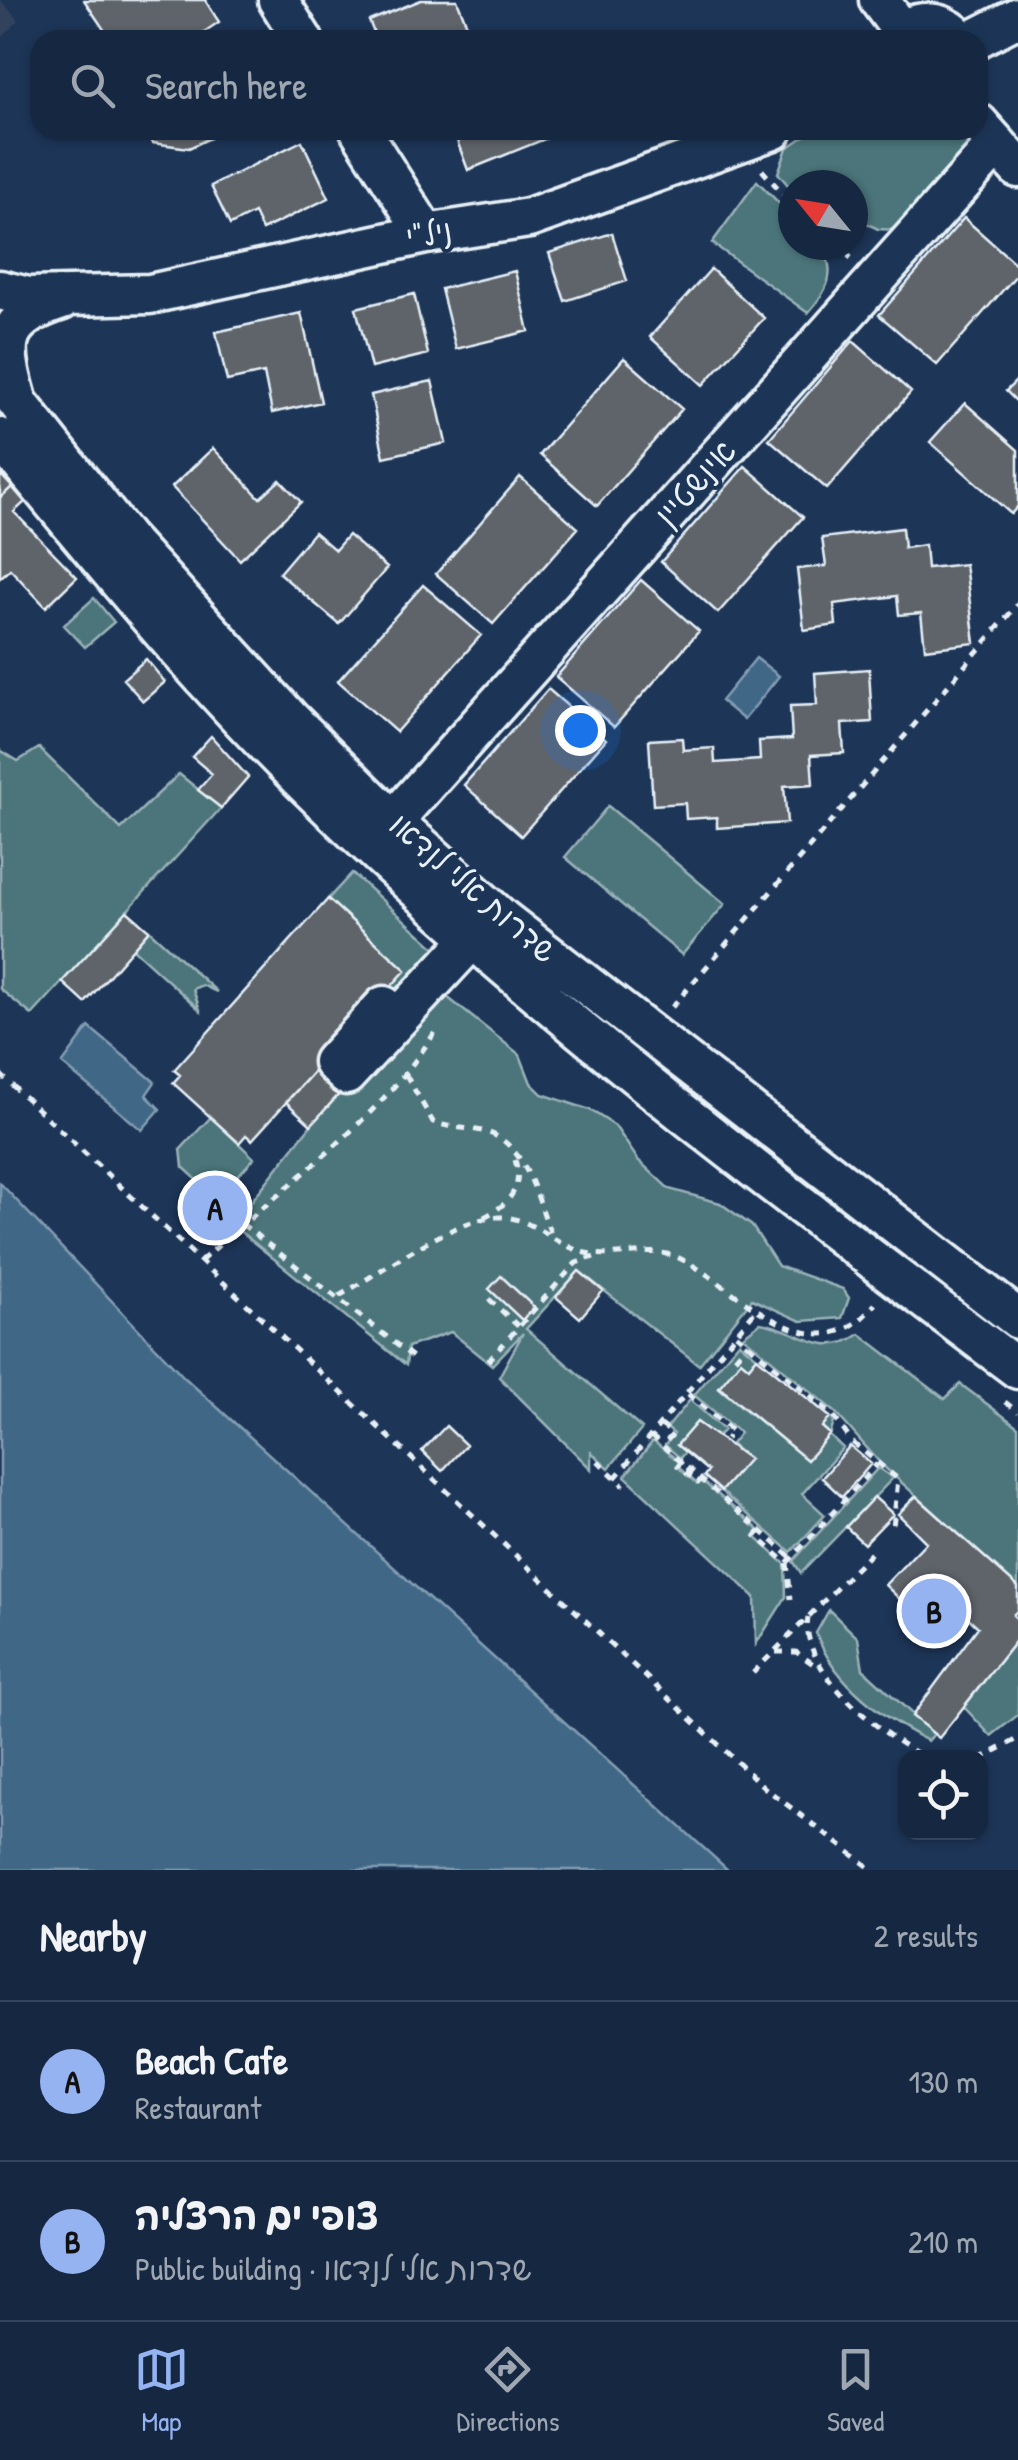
<!DOCTYPE html>
<meta charset="utf-8">
<style>
:root{--surface:#162841;--page:#1f3048;--text:#f1f3f6;--muted:#9ea6b1;--line:#35445a;--accent:#95b2f1}
body{margin:0;font-family:"Patrick Hand","Playpen Sans Hebrew",sans-serif;background:var(--page);color:var(--text)}
.controls{position:absolute;right:30px;bottom:30px;display:grid;overflow:hidden;border-radius:20px;box-shadow:0 2px 8px #0004}
.controls button{width:90px;height:90px;display:grid;place-items:center;padding:0;border:0;border-bottom:2px solid var(--line);background:var(--surface);color:var(--text);font:50px sans-serif}
.compass{position:absolute;left:778px;top:170px;width:90px;height:90px;border-radius:50%;background:var(--surface);box-shadow:0 2px 8px #0004;rotate:300deg}
.you{position:absolute;left:580px;top:730px;width:35px;height:35px;margin:-25px;border:8px solid #fff;border-radius:50%;background:#1a73e8;box-shadow:0 0 0 15px #1a73e833}
.badge{display:grid;place-items:center;width:65px;height:65px;border-radius:50%;background:var(--accent);color:#111;font-size:32px;font-weight:700}
.pin{position:absolute;translate:-50% -50%;border:5px solid #fff;box-shadow:0 2px 10px #0006}
.list{margin:0;padding:0;list-style:none}
h2{display:flex;justify-content:space-between;align-items:center;height:130px;margin:0;padding:0 40px;font-size:42px}
h2 small{font-size:32px;font-weight:400;color:var(--muted)}
.list li{display:grid;grid-template-columns:65px 1fr auto;gap:30px;align-items:center;box-sizing:border-box;height:160px;padding:0 40px;border-top:2px solid var(--line)}
.list b{display:block;font-size:38px;white-space:nowrap}
.list p{margin:0;font-size:32px;white-space:nowrap;color:var(--muted)}
.list em{font-size:32px;font-style:normal;color:var(--muted)}
.icon{flex:none;width:55px;height:55px;fill:none;stroke:currentColor;stroke-width:2;stroke-linecap:round;stroke-linejoin:round}
.map{position:relative;flex:none;width:1018px;height:1870px;overflow:hidden}
.search{position:absolute;background:var(--surface);box-shadow:0 2px 8px #0004;left:30px;right:30px;top:30px;height:110px;display:flex;align-items:center;gap:25px;box-sizing:border-box;padding:0 35px;border-radius:30px;color:var(--muted);font-size:38px}
.sheet{height:450px;background:var(--surface)}
nav{display:flex;justify-content:space-around;align-items:center;box-sizing:border-box;height:140px;border-top:2px solid var(--line);background:var(--surface);font-size:28px;color:var(--muted)}
nav a{display:grid;justify-items:center;gap:5px}
nav .on{color:var(--accent)}
.map>svg:first-child{display:block}
.built{fill:#30435d}
.green{fill:#4c757a;stroke:#9ab3b9;stroke-width:2.5}
.water{fill:#3f6786;stroke:#839eb4;stroke-width:2.5}
.building{fill:#5e646a;stroke:#e8f1f8;stroke-width:2.5}
.lines{fill:none;stroke-linecap:round;stroke-linejoin:round}
.minor-casing{stroke:#e8f1f8;stroke-width:45}
.path{stroke:#e8f1f8;stroke-width:5;stroke-dasharray:8 8;stroke-linecap:butt}
.minor{stroke:#1d3557;stroke-width:38}
.labels{text-anchor:middle;stroke-width:8;stroke-linejoin:round;paint-order:stroke}
.street-label{font-size:32px;fill:#e8f1f8;stroke:#1d3557}
</style>
<div class="map">
<svg width="1018" height="1870" viewBox="0 0 1018 1870">
<rect width="100%" height="100%" fill="#1d3557"/>
<filter id="ink" filterUnits="userSpaceOnUse"><feTurbulence type="fractalNoise" baseFrequency=".01" numOctaves="2"/><feDisplacementMap in="SourceGraphic" scale="20" xChannelSelector="R" yChannelSelector="G"/><feConvolveMatrix kernelMatrix="1 2 1 2 8 2 1 2 1" color-interpolation-filters="sRGB"/></filter>
<g filter="url(#ink)">
<!-- built -->
<path class="built" d="M0,0L19,20L0,40Z"/>
<!-- green -->
<path class="green" d="M814,130H959L983,152L897,230L878,229L853,217V185H793V191L778,173L787,148Z
M757,181L793,217V245H820C839,272 827,291 808,313L712,243Z
M94,598L114,622L85,647L64,625Z
M39,748L121,829L179,774L221,808L32,1015L0,989V750L18,761Z
M608,806L725,904L682,955L565,857Z
M352,873L441,953L398,1001L387,991L405,969L328,899Z
M149,930L217,992L202,985L193,989L200,1010L133,949Z
M437,989L520,1055L531,1083L542,1094L590,1110L615,1126L638,1160L669,1189L720,1203L752,1226L778,1266L843,1289L849,1298L842,1318L801,1321L752,1299L699,1365L579,1271L526,1329L642,1429L609,1468L591,1452V1469L499,1377L523,1333L492,1365L451,1332L408,1347L406,1365L237,1229L229,1230L311,1125Z
M211,1117L254,1158L223,1192L207,1189L183,1167L181,1149Z
M760,1323C796,1327 822,1361 860,1334L945,1399L960,1384L1018,1427V1587L882,1465L835,1412L743,1336Z
M739,1342L757,1357L749,1367L741,1361L719,1388L807,1460L829,1434L822,1427L830,1417L834,1422L830,1436L843,1448L802,1494L825,1515L791,1552L721,1491L748,1459L731,1444L740,1433L694,1395Z
M690,1400L724,1430L716,1438L697,1422L678,1445L685,1452L680,1458L665,1445L674,1434L667,1428Z
M653,1441L680,1462L677,1466L697,1484L701,1480L759,1530L754,1536L785,1564L786,1597L756,1644L755,1597L625,1476Z
M878,1468L893,1478L801,1573L793,1561Z
M829,1610L858,1638L863,1669L934,1734L928,1741C883,1718 834,1683 816,1633Z
M1018,1638V1715L991,1736L964,1707Z"/>
<!-- water -->
<path class="water" d="M756,658L779,676L744,720L721,701Z
M89,1027L155,1082L146,1095L160,1109L142,1130L62,1064Z
M0,1183L185,1378L728,1870H0Z"/>
<!-- building -->
<path class="building" d="M84,0H205L219,22L192,40H111Z
M421,0H457L473,40H377L369,21Z
M145,130H227L189,148L153,143Z
M453,130H561L562,132L468,170Z
M302,141L329,198L262,230L254,213L230,225L211,186Z
M964,218L1018,266V273L937,365L879,315Z
M612,233L627,281L565,301L549,253Z
M711,269L764,318L703,385L650,337Z
M515,271L529,331L456,349L441,289Z
M414,294L428,354L371,368L356,308Z
M301,313L321,402L272,413L264,373L227,381L216,332Z
M853,341L911,392L827,489L769,439Z
M624,358L682,409L597,506L540,455Z
M1018,379V403L1006,391Z
M432,381L446,443L384,457L371,395Z
M965,403L1018,450V506L1011,514L930,442Z
M213,448L260,498L280,480L301,502L240,560L172,487Z
M745,466L803,517L718,613L661,562Z
M0,474L12,487L0,498Z
M520,477L578,528L493,624L436,574Z
M12,487L25,502L14,512L77,577L46,607L10,569L0,578V498Z
M902,528L904,548L925,545L927,568L965,564L975,643L925,649L921,613L899,615L897,596L834,604L836,625L804,630L797,569L826,566L822,538Z
M314,532L335,550L348,535L387,568L339,624L279,573Z
M641,580L699,631L614,727L556,677Z
M423,585L481,635L396,732L338,681Z
M146,659L165,682L143,701L123,679Z
M869,669L872,722L842,724L844,753L811,755L813,784L784,786L787,823L717,828V817L686,819L685,803L653,805L649,740L682,738L683,750L714,748L715,763L760,760L759,741L792,739L790,706L817,705L815,673Z
M548,689L606,739L521,836L464,785Z
M211,736L248,777L221,808L198,790L212,774L192,757Z
M328,899L406,970L252,1140L246,1135L239,1143L173,1083L180,1075L174,1070Z
M127,911L149,930L85,1003L62,982Z
M317,1068L341,1092L311,1125L286,1102Z
M579,1271L603,1291L580,1318L556,1297Z
M501,1276L534,1307L522,1320L489,1289Z
M757,1357L830,1417L822,1427L830,1434L807,1460L719,1387L741,1360L749,1367Z
M697,1422L749,1459L721,1491L704,1476L708,1471L677,1445Z
M446,1426L466,1445L442,1471L422,1451Z
M850,1446L871,1464L842,1497L822,1478Z
M916,1496L1018,1587V1610L1013,1615L1018,1620V1638L939,1738L912,1716L978,1627L958,1608L935,1633L885,1585L926,1542L898,1514Z
M874,1497L893,1514L864,1544L846,1527Z"/>
<g class="lines">
<!-- minor casing -->
<g class="minor-casing">
<path id="minor" d="M278,0L303,40
M879,0L902,31
M895,40C914,17 942,18 961,40
M973,40L1018,17
M978,123L1018,168
M360,130L426,234
M0,290L28,297L150,294L426,234L529,218L773,130
M0,380L126,539L290,719L393,821L502,919L1018,1319
M17,399C0,341 1,320 62,300
M0,438C98,557 195,676 305,784C521,996 776,1188 1018,1369
M393,821L997,144
M384,1006L333,1062L346,1075L474,937"/>
</g>
<!-- path -->
<path class="path" d="M762,170L793,205
M836,245L851,258
M672,1007L1018,604
M0,1074L765,1788L873,1870
M406,1075L433,1122C451,1129 471,1127 489,1133C527,1146 538,1202 551,1234
M484,1217C508,1205 524,1188 515,1160
M242,1224L414,1358
M201,1261C281,1188 376,1125 435,1032
M339,1296C380,1273 456,1215 502,1217C532,1218 557,1246 586,1253C615,1259 650,1246 677,1257C737,1284 812,1383 875,1304
M489,1299L519,1327
M736,1334L832,1414L852,1442L898,1479L893,1527
M735,1358L748,1343
M488,1361L576,1263L594,1257
M688,1394L732,1431L726,1439
M1005,1402L1018,1412
M661,1425L673,1434L662,1446
M651,1436L792,1558
M598,1461L624,1486
M682,1461L678,1466L698,1483L701,1479
M615,1478L756,1310
M760,1531L756,1536L787,1563L877,1464
M787,1563L791,1599
M808,1617C799,1671 883,1737 927,1758
M776,1652H796L819,1668
M753,1673L875,1549
M980,1759L1018,1739"/>
<!-- minor -->
<use href="#minor" class="minor"/>
</g>
</g>
<g class="labels">
<!-- street labels -->
<g class="street-label">
<text transform="translate(429 234) rotate(-10)" y="11">ניל"י</text>
<text transform="translate(695 483) rotate(-48)" y="11">אינשטיין</text>
<text transform="translate(473 888) rotate(41)" y="11">שדרות אלי לנדאו</text>
</g>
</g>
</svg>
<div class="controls">
<button><svg class="icon" aria-label="locate" viewBox="0 0 24 24"><circle cx="12" cy="12" r="6"/><path d="M12 2v4M12 18v4M2 12h4M18 12h4"/></svg></button>
</div>
<svg class="compass" viewBox="-18 -18 36 36"><path d="M0-13l5 13h-10z" fill="#e53935"/><path d="M0 13l5-13h-10z" fill="#9ea6b1"/></svg>
<div class="you"></div>
<div class="pin badge" style="left:215px;top:1208px">A</div>
<div class="pin badge" style="left:934px;top:1611px">B</div>
<div class="search"><svg class="icon" aria-label="search" viewBox="0 0 24 24"><circle cx="10" cy="10" r="6"/><path d="M15 15l6 6"/></svg>Search here</div>
</div>
<section class="sheet">
<h2>Nearby<small>2 results</small></h2>
<ul class="list">
<li><span class="badge">A</span><div><b>Beach Cafe</b><p>Restaurant</p></div><em>130 m</em></li>
<li><span class="badge">B</span><div><b>צופי ים הרצליה</b><p>Public building · שדרות אלי לנדאו</p></div><em>210 m</em></li>
</ul>
</section>
<nav>
<a class="on"><svg class="icon" aria-label="map" viewBox="0 0 24 24"><path d="M3 6l6-2 6 2 6-2v14l-6 2-6-2-6 2zM9 4v14M15 6v14"/></svg>Map</a>
<a><svg class="icon" aria-label="directions" viewBox="0 0 24 24"><path d="M12 3l9 9-9 9-9-9zM9 14v-3h6M13 9l2 2-2 2"/></svg>Directions</a>
<a><svg class="icon" aria-label="saved" viewBox="0 0 24 24"><path d="M7 4h10v16l-5-4-5 4z"/></svg>Saved</a>
</nav>
